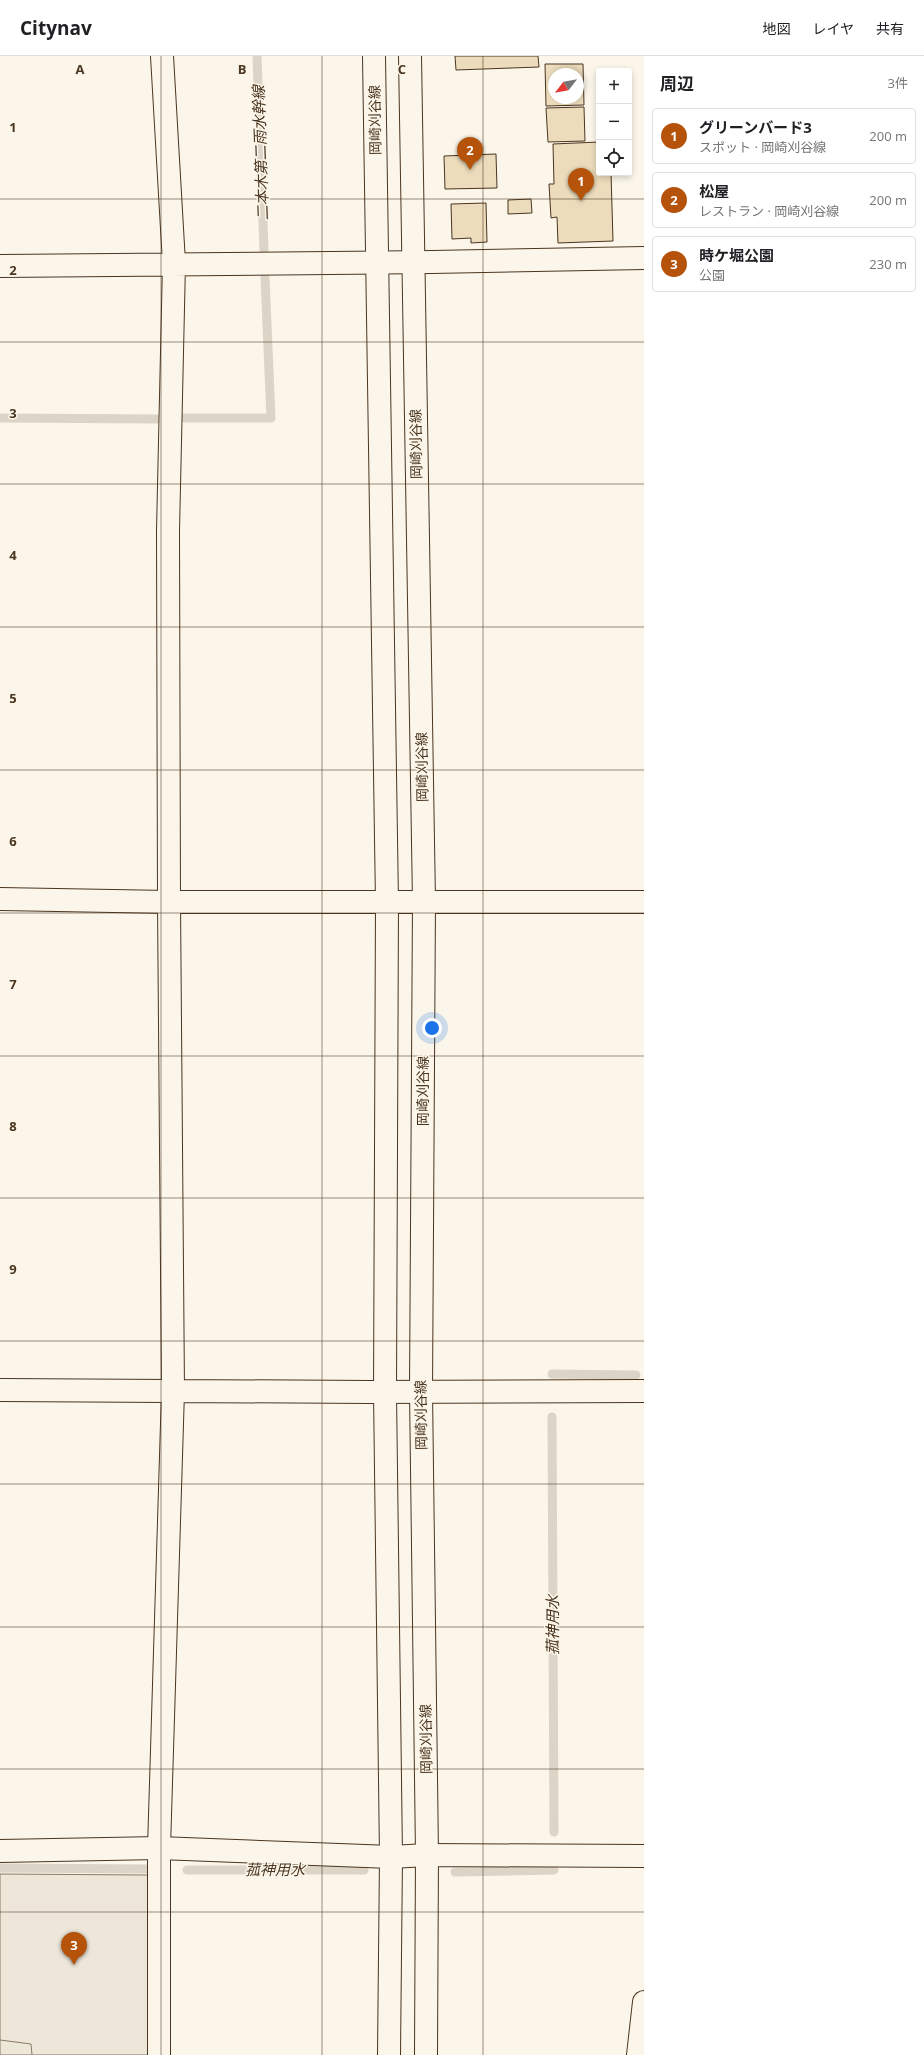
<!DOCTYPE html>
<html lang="ja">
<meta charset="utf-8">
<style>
:root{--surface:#fff;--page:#f2f2f2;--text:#202124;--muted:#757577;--line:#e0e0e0;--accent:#b45309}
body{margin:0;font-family:"Open Sans","Noto Sans JP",sans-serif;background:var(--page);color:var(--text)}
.controls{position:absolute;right:12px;top:12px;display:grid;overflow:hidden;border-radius:4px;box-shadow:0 2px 6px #0003}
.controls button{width:36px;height:36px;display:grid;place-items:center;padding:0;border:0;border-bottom:1px solid var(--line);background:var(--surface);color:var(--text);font:20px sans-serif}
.compass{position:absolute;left:548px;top:12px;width:36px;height:36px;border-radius:50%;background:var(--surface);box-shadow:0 2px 6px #0003;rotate:239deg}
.you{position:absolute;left:432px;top:972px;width:14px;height:14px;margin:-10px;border:3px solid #fff;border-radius:50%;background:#1a73e8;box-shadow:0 0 0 6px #1a73e833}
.badge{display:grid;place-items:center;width:26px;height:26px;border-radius:50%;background:var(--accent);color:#fff;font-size:13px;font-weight:700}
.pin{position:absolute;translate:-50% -33px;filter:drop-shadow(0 1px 2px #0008)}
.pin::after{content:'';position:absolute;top:21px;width:14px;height:12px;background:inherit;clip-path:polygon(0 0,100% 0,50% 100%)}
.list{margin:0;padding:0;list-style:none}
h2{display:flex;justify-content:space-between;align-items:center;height:52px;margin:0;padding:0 16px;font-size:17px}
h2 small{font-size:13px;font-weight:400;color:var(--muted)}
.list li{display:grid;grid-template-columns:26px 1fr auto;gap:12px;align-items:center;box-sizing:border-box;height:56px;margin:0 8px 8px;padding:0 8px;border:1px solid var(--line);border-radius:4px}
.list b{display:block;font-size:15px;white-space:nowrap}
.list p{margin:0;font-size:13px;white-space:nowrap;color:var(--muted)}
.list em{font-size:13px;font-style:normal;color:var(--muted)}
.icon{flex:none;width:22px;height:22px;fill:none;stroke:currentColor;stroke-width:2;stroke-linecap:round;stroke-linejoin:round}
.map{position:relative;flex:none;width:644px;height:1999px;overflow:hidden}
header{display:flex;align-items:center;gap:24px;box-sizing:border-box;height:56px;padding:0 20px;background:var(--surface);border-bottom:1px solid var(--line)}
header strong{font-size:19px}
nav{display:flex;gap:22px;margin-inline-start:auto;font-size:14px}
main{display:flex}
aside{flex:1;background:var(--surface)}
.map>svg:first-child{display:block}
.green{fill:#ede6d9;stroke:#887966}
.parking{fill:#ede7d9;stroke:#887966}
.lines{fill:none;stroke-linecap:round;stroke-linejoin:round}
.stream{stroke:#dcd4c6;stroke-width:9}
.building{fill:#ecdcbc;stroke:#4a3520;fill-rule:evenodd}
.minor-casing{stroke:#4a3520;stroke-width:24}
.tertiary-casing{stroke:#4a3520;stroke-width:24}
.primary-casing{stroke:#4a3520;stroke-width:24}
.minor{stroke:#fbf6e9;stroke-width:22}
.tertiary{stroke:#fbf6e9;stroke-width:22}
.primary{stroke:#fbf6e9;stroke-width:22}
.grid{fill:none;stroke:#4a3520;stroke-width:1;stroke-opacity:0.55}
.labels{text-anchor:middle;stroke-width:3;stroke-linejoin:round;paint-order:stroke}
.street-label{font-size:14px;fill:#4a3520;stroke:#fbf6e9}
.water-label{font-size:15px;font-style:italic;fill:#4a3520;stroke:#fbf6e9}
.grid-label{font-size:13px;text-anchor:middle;font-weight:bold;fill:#4a3520;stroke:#fbf6e9;stroke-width:3;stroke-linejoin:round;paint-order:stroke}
</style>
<header>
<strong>Citynav</strong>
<nav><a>地図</a><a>レイヤ</a><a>共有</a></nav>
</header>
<main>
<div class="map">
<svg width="644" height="1999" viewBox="0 0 644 1999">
<rect width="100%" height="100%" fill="#fbf6e9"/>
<!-- green -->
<path class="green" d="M0,1818L148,1819L149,1999H0Z"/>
<!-- parking -->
<path class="parking" d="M0,1984L31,1988L32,1999H0Z"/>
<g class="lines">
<!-- stream -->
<path class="stream" d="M257,0L264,194
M0,362L160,363
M184,362H271L265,222
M552,1318L636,1319
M552,1361L554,1776
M0,1812L148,1813
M187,1814H364
M455,1816L554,1814"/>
</g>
<!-- building -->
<path class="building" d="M455,0H538L539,11L456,14Z
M545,8H583L584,49L546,50ZM554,18H578V42H554Z
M584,51L585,85L548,86L546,52Z
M599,86V117H611L613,185L558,187L557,161L551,162L549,128H554L553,88Z
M496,98L497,132L445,133L444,100Z
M531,143L532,157L508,158V144Z
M486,147L487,186L471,187V182L452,183L451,148Z"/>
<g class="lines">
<!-- minor casing -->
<g class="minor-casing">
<path id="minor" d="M0,210L432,206L644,202
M0,1334L371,1336L644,1335
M0,1795L159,1792L391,1801L427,1799L644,1800
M159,1999V1792L173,1335L169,846L168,475L174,207L162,0
M638,1999L644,1946"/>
</g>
<!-- tertiary casing -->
<g class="tertiary-casing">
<path id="tertiary" d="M0,843L169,846H644"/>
</g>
<!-- primary casing -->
<g class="primary-casing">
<path id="primary" d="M374,0L387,847L385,1337L391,1801L389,1999
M410,0L424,846L421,1335L427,1799L426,1999"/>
</g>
<!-- minor -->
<use href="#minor" class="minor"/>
<!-- tertiary -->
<use href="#tertiary" class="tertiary"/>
<!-- primary -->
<use href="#primary" class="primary"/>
</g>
<!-- grid -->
<path class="grid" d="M161,0V1999M322,0V1999M483,0V1999M0,143H644M0,286H644M0,428H644M0,571H644M0,714H644M0,857H644M0,1000H644M0,1142H644M0,1285H644M0,1428H644M0,1571H644M0,1713H644M0,1856H644"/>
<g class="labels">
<!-- street labels -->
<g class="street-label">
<text transform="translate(375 64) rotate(-91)" y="5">岡崎刈谷線</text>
<text transform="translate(416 388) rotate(-91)" y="5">岡崎刈谷線</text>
<text transform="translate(422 711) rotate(-91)" y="5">岡崎刈谷線</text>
<text transform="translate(423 1035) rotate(-90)" y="5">岡崎刈谷線</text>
<text transform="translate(421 1359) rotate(-91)" y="5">岡崎刈谷線</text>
<text transform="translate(426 1683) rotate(-91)" y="5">岡崎刈谷線</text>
</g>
<!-- water labels -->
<g class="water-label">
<text transform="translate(261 97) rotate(-92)" y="5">二本木第二雨水幹線</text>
<text transform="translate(553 1569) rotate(-90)" y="5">菰神用水</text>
<text x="275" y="1819">菰神用水</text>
</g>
</g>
<g class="grid-label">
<text x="80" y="18">A</text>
<text x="242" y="18">B</text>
<text x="402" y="18">C</text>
<text x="13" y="76">1</text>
<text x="13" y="219">2</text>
<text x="13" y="362">3</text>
<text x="13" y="504">4</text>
<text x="13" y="647">5</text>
<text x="13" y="790">6</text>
<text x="13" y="933">7</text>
<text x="13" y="1075">8</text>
<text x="13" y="1218">9</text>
</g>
</svg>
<div class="controls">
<button>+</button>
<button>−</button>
<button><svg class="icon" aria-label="locate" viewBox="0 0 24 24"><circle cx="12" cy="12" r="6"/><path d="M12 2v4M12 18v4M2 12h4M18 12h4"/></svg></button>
</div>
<svg class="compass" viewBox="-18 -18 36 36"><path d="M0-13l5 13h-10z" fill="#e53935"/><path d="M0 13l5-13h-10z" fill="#757577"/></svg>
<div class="you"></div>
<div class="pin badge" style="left:581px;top:145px">1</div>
<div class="pin badge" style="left:470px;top:114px">2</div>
<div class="pin badge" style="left:74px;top:1909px">3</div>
</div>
<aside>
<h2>周辺<small>3件</small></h2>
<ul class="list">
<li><span class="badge">1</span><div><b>グリーンバード3</b><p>スポット · 岡崎刈谷線</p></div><em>200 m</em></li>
<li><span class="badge">2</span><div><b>松屋</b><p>レストラン · 岡崎刈谷線</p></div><em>200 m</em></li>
<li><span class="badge">3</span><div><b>時ケ堀公園</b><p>公園</p></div><em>230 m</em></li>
</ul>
</aside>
</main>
